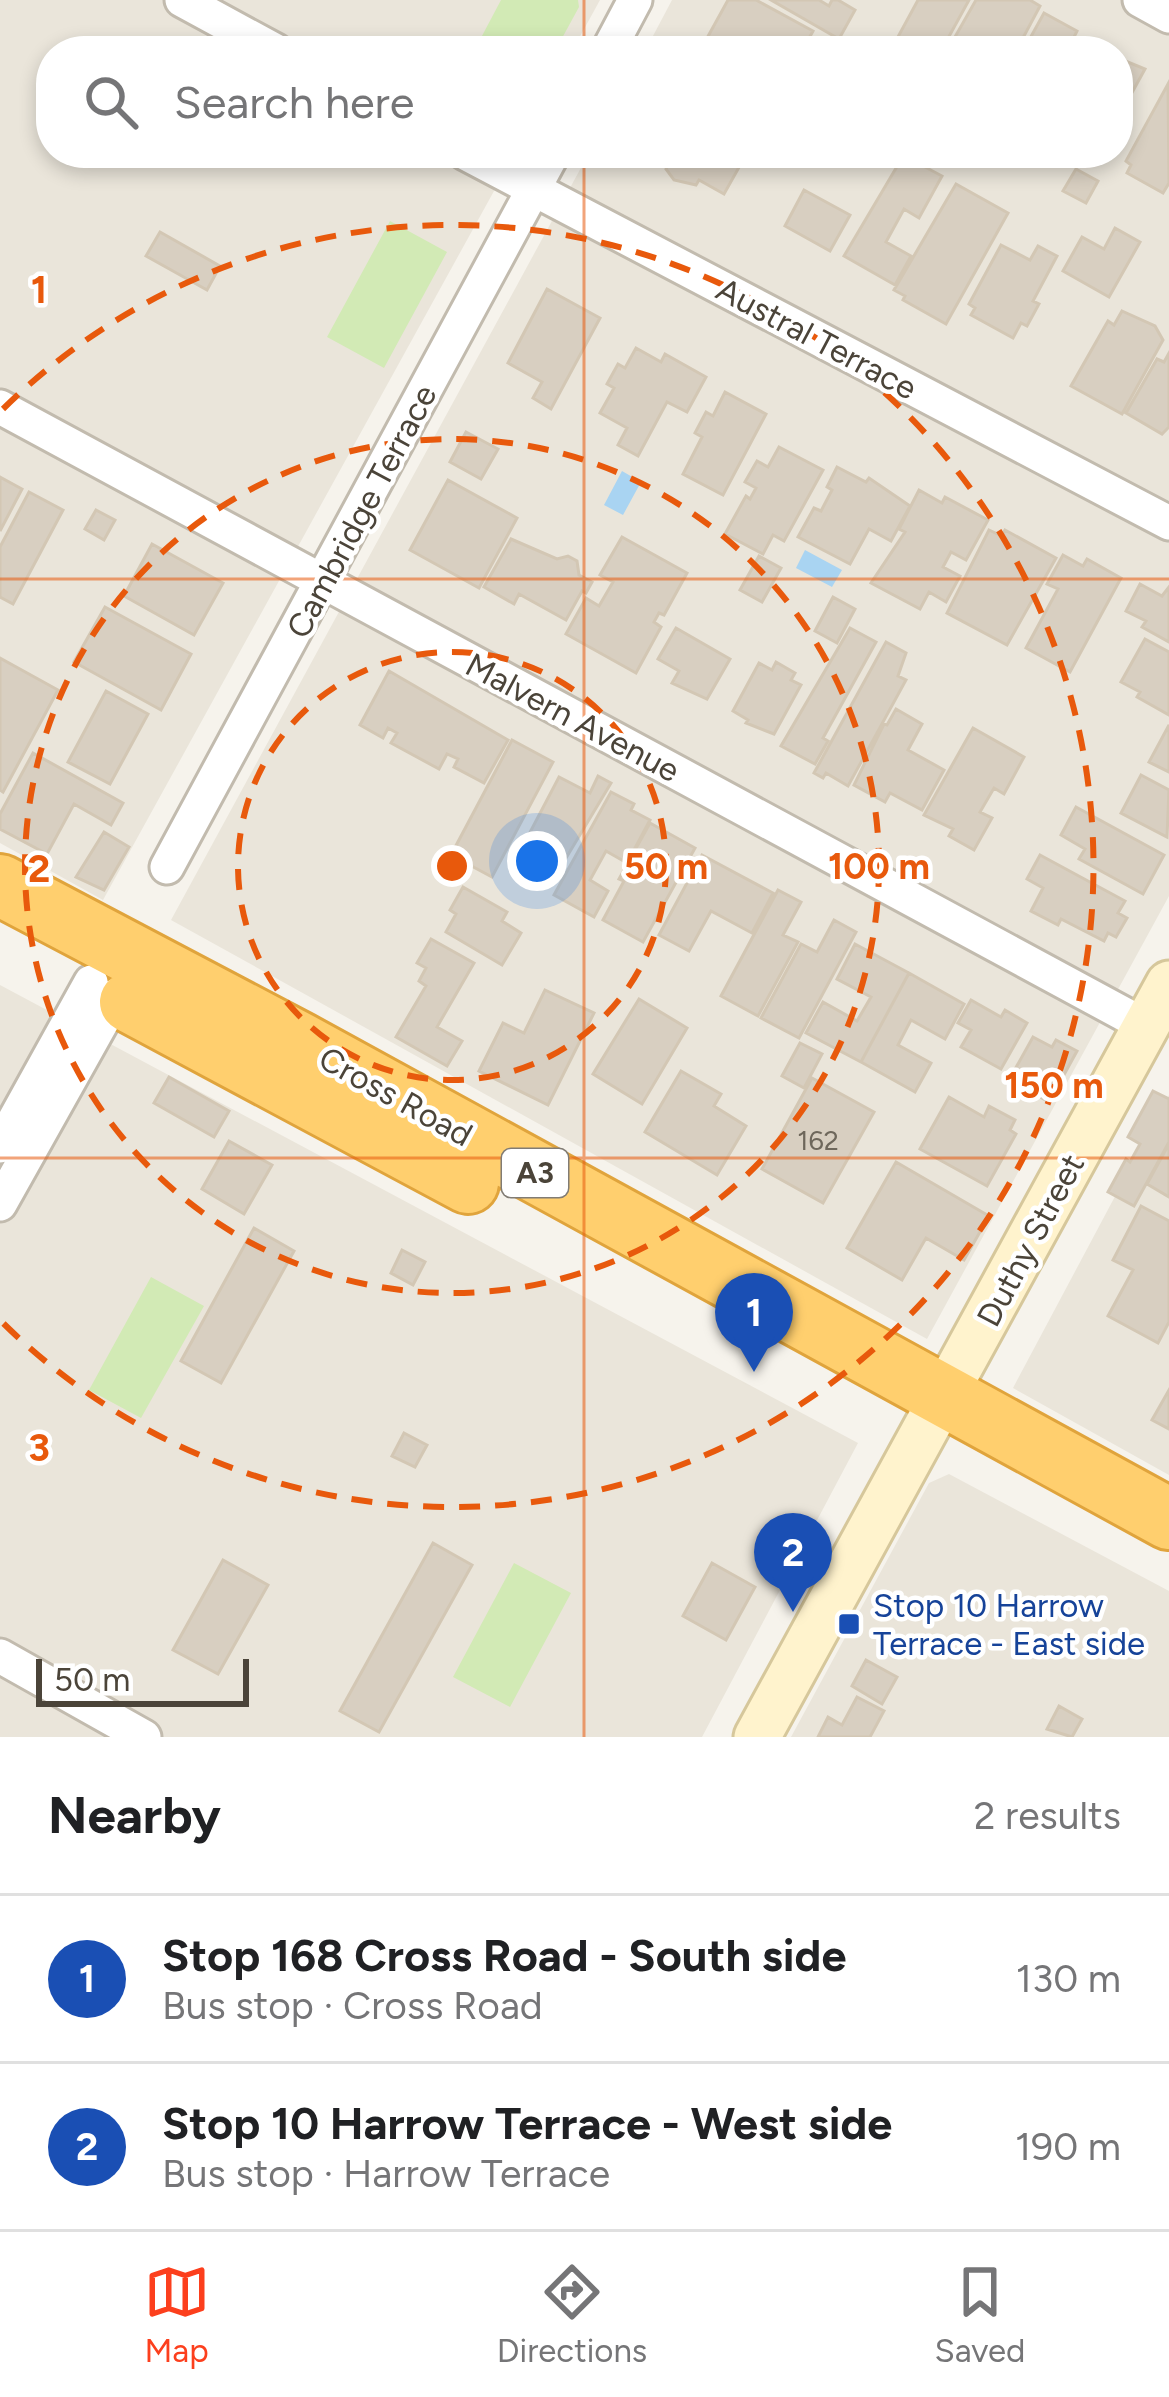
<!DOCTYPE html>
<meta charset="utf-8">
<style>
:root{--surface:#fff;--page:#f2f2f2;--text:#202124;--muted:#757577;--line:#e0e0e0;--accent:#fc3f1d}
body{margin:0;font-family:Figtree,sans-serif;background:var(--page);color:var(--text)}
.scale{position:absolute;left:36px;bottom:30px;width:213px;box-sizing:border-box;padding-left:12px;border:6px solid #4b4439;border-top:0;font-size:33px;line-height:42px;white-space:nowrap;color:#4b4439;-webkit-text-stroke:9px #fff;paint-order:stroke}
.you{position:absolute;left:537px;top:861px;width:42px;height:42px;margin:-30px;border:9px solid #fff;border-radius:50%;background:#1a73e8;box-shadow:0 0 0 18px #1a73e833}
.badge{display:grid;place-items:center;width:78px;height:78px;border-radius:50%;background:var(--accent);color:#fff;font-size:39px;font-weight:700}
.pin{position:absolute;translate:-50% -99px;filter:drop-shadow(0 3px 6px #0008)}
.pin::after{content:'';position:absolute;top:63px;width:42px;height:36px;background:inherit;clip-path:polygon(0 0,100% 0,50% 100%)}
.list{margin:0;padding:0;list-style:none}
h2{display:flex;justify-content:space-between;align-items:center;height:156px;margin:0;padding:0 48px;font-size:51px}
h2 small{font-size:39px;font-weight:400;color:var(--muted)}
.list li{display:grid;grid-template-columns:78px 1fr auto;gap:36px;align-items:center;box-sizing:border-box;height:168px;padding:0 48px;border-top:3px solid var(--line)}
.list b{display:block;font-size:45px;white-space:nowrap}
.list p{margin:0;font-size:39px;white-space:nowrap;color:var(--muted)}
.list em{font-size:39px;font-style:normal;color:var(--muted)}
.icon{flex:none;width:66px;height:66px;fill:none;stroke:currentColor;stroke-width:2;stroke-linecap:round;stroke-linejoin:round}
.map{position:relative;flex:none;width:1169px;height:1737px;overflow:hidden}
.search{position:absolute;background:var(--surface);box-shadow:0 6px 18px #0003;left:36px;right:36px;top:36px;height:132px;display:flex;align-items:center;gap:30px;box-sizing:border-box;padding:0 42px;border-radius:48px;color:var(--muted);font-size:45px}
.sheet{height:492px;background:var(--surface)}
nav{display:flex;justify-content:space-around;align-items:center;box-sizing:border-box;height:168px;border-top:3px solid var(--line);background:var(--surface);font-size:33px;color:var(--muted)}
nav a{display:grid;justify-items:center;gap:6px}
nav .on{color:var(--accent)}
.map>svg:first-child{display:block}
.residential{fill:#eae5da}
.green{fill:#d2eab5}
.water{fill:#a9d4f2}
.building{fill:#d8cfc1;stroke:#d3c7b4;stroke-width:3}
.lines{fill:none;stroke-linecap:round;stroke-linejoin:round}
.street-casing{stroke:#c2bbae;stroke-width:39}
.secondary-casing{stroke:#d6c79b;stroke-width:51}
.highway-casing{stroke:#e0a43c;stroke-width:66}
.street{stroke:#fff;stroke-width:33}
.secondary{stroke:#fff3cd;stroke-width:45}
.highway{stroke:#ffcf6e;stroke-width:60}
.grid{fill:none;stroke:#e8590c;stroke-width:3;stroke-opacity:0.55}
.ring{fill:none;stroke:#e8590c;stroke-width:6;stroke-dasharray:21 15}
.transit-dot{fill:#1a4fb4;stroke:#fff;stroke-width:4.5}
.labels{text-anchor:middle;stroke-width:9;stroke-linejoin:round;paint-order:stroke}
.number-label{font-size:27px;fill:#6e675b}
.shield{fill:#fff;stroke:#817c74;stroke-width:3}
.shield-label{font-size:30px;font-weight:bold;fill:#4b4439}
.street-label{font-size:33px;fill:#4b4439;stroke:#fff}
.transit-label{font-size:33px;fill:#164399;stroke:#fff;text-anchor:start}
.grid-label{font-size:39px;text-anchor:middle;font-weight:bold;fill:#e8590c;stroke:#fff;stroke-width:9;stroke-linejoin:round;paint-order:stroke}
.centre{fill:#e8590c;stroke:#fff;stroke-width:6}
.ring-label{font-size:36px;text-anchor:middle;font-weight:bold;fill:#e8590c;stroke:#fff;stroke-width:9;stroke-linejoin:round;paint-order:stroke}
</style>
<div class="map">
<svg width="1169" height="1737" viewBox="0 0 1169 1737">
<rect width="100%" height="100%" fill="#f6f3ec"/>
<!-- residential -->
<path class="residential" d="M0,0H600L572,51H51V153H515L103,900L0,843Z
M672,0H1169V896L927,1339L171,920L589,153H1118V51H645Z
M0,985L858,1443L702,1737H0Z
M1169,1095V1475L1013,1388Z
M949,1474L1169,1591V1737H791L929,1483Z"/>
<!-- green -->
<path class="green" d="M501,0H578L579,7L555,51H474Z
M390,221L447,252L384,368L327,337Z
M151,1277L204,1306L141,1418L89,1390Z
M514,1563L571,1593L510,1707L453,1677Z"/>
<!-- water -->
<path class="water" d="M622,471L641,482L623,515L604,505Z
M805,550L842,570L832,587L796,568Z"/>
<!-- building -->
<path class="building" d="M728,0H756L813,31L802,51H725L706,40Z
M771,0H819L829,6L832,0H838L855,10L839,39Z
M918,0H969L941,51H903L893,46Z
M976,0H1030L1040,6L1016,51H947Z
M1044,13L1077,31L1074,37L1089,45L1086,51H1023Z
M1118,58L1145,69L1118,118Z
M1168,84L1169,183L1163,193L1127,173L1131,165L1126,161Z
M650,153H747L724,194L699,180L696,185L674,180L666,169L669,163Z
M905,153H933L925,167L942,176L919,218L904,209L886,242L911,256L895,285L844,256Z
M1076,169L1098,181L1086,203L1063,191Z
M956,184L1008,213L946,324L903,300L905,296L894,290Z
M804,190L850,215L830,251L785,226Z
M1115,228L1140,242L1109,297L1063,271L1082,237L1104,249Z
M160,232L220,266L207,290L146,256Z
M1001,245L1030,260L1038,246L1057,256L1033,301L1039,304L1027,326L1021,323L1013,338L971,315L975,308L969,304Z
M547,289L600,318L551,409L533,398L542,382L508,363Z
M1122,311L1155,326L1163,340L1122,414L1071,386L1108,321L1114,325Z
M636,348L661,362L665,354L706,377L687,412L667,402L638,456L618,445L627,428L600,413L614,388L607,384L618,364L625,368Z
M1169,353V427L1162,434L1126,413L1157,359L1164,362Z
M725,392L766,414L723,495L683,474L702,437L695,433L706,412L713,416Z
M466,432L498,449L481,479L450,462Z
M779,447L823,470L784,541L773,535L763,554L725,534L746,496L750,499L756,488L745,482L757,461L768,467Z
M837,467L866,482L869,478L910,506L891,541L869,529L850,564L798,537L814,508L821,511L832,490L827,487Z
M0,477L22,489L0,531Z
M448,480L517,518L479,588L410,550Z
M919,490L942,503L945,497L988,520L966,560L951,552L943,567L960,576L946,602L929,592L920,609L871,583L905,532L899,529Z
M29,492L63,510L13,604L0,597V547Z
M96,510L115,520L104,540L85,529Z
M989,530L1002,536L1005,530L1056,558L1007,645L947,613Z
M622,537L687,573L664,615L659,613L654,622L661,627L636,673L566,634L586,598L599,606L613,582L600,575Z
M511,539L557,559L568,556L577,561L579,575L592,582L586,593L582,591L566,620L519,594L514,604L484,587Z
M152,544L223,583L194,635L124,596Z
M1063,555L1083,566L1087,559L1121,578L1070,672L1026,648L1058,589L1047,584Z
M759,556L781,568L762,602L740,590Z
M1140,584L1162,596L1169,587V642L1142,627L1146,621L1126,611Z
M833,597L855,609L837,643L815,631Z
M105,607L191,654L161,710L74,662Z
M676,628L730,659L707,699L672,683L679,671L658,659Z
M850,628L876,642L823,738L828,741L815,764L781,746Z
M1145,639L1169,652V715L1137,697L1140,692L1121,682Z
M886,642L906,653L898,676L906,680L848,786L826,773L823,778L814,773Z
M0,658L58,690L3,792L0,790Z
M776,662L795,673L791,680L801,685L774,734L746,723L748,720L733,711L759,663L772,670Z
M389,671L508,740L484,783L454,767L458,759L447,754L439,769L391,743L397,733L388,728L383,738L360,725Z
M106,691L148,714L110,784L68,762Z
M896,709L922,724L908,750L944,770L922,810L890,793L885,802L854,785L884,724L887,725Z
M1169,725V772L1149,762Z
M973,728L1024,757L1004,794L994,788L980,812L992,818L974,850L949,836L953,829L924,815Z
M512,740L553,762L492,877L451,855Z
M33,753L123,803L111,825L74,804L47,854L0,829V814Z
M1141,775L1169,790L1167,837L1121,813Z
M598,776L611,783L566,858L527,838L559,777L590,793Z
M611,792L634,804L631,810L650,820L627,863L606,851L590,880L608,891L594,917L554,895Z
M1076,807L1164,855L1143,894L1079,859L1085,849L1061,835Z
M650,823L695,848L643,942L603,920L624,881L619,879Z
M104,832L129,847L104,890L76,877Z
M702,855L773,893L752,933L711,911L689,951L659,935Z
M1040,855L1125,901L1118,913L1127,918L1116,937L1108,933L1104,941L1061,919L1058,925L1031,911L1043,888L1027,879Z
M463,887L507,912L502,921L521,933L502,965L446,932L456,914L450,910Z
M778,890L801,902L783,935L798,942L758,1016L721,996Z
M834,920L856,932L799,1038L761,1018L801,944L817,952Z
M431,939L474,963L437,1027L462,1041L447,1066L396,1037L426,986L419,981L426,968L417,963Z
M855,944L909,973L861,1062L806,1033L823,1002L857,1021L871,997L837,979Z
M909,973L964,1004L945,1039L911,1020L898,1045L931,1063L915,1092L861,1062Z
M545,990L594,1013L548,1105L479,1071L503,1023L524,1033Z
M639,999L687,1028L642,1104L593,1074Z
M971,1000L1001,1017L1005,1010L1027,1023L1001,1069L961,1047L971,1030L958,1023Z
M1033,1037L1052,1047L1056,1040L1077,1051L1049,1102L1009,1080Z
M800,1043L822,1054L804,1088L782,1076Z
M681,1071L721,1094L714,1106L746,1126L717,1175L645,1132Z
M169,1077L229,1111L214,1137L154,1103Z
M812,1078L874,1112L823,1203L762,1169Z
M1153,1091L1169,1099V1142L1134,1206L1108,1192L1126,1159L1130,1162L1140,1144L1128,1137Z
M949,1097L984,1117L989,1106L1015,1120L1010,1130L1016,1134L987,1186L920,1149Z
M229,1141L272,1165L244,1214L202,1189Z
M1169,1144V1197L1147,1184Z
M896,1162L989,1216L964,1260L926,1238L902,1280L847,1248Z
M1141,1206L1169,1221V1322L1158,1343L1108,1316L1133,1270L1113,1260Z
M254,1228L294,1251L221,1383L181,1361Z
M402,1250L425,1262L413,1285L391,1273Z
M1169,1390V1429L1152,1420Z
M404,1433L427,1445L415,1467L392,1456Z
M433,1543L472,1565L379,1732L340,1711Z
M223,1560L268,1585L218,1674L173,1650Z
M712,1563L755,1587L726,1640L683,1616Z
M866,1660L897,1677L882,1704L852,1686Z
M857,1697L884,1711L870,1737H818L828,1717L842,1725Z
M1059,1706L1082,1719L1072,1737L1047,1729Z"/>
<g class="lines">
<!-- street casing -->
<g class="street-casing">
<path id="street" d="M182,0L276,51
M1140,0L1169,16
M608,51L635,0
M465,153L1169,523
M0,407L1146,1026
M167,867L553,153
M0,1146L91,982
M0,1204L117,995
M0,1656L144,1737"/>
</g>
<!-- secondary casing -->
<g class="secondary-casing">
<path id="secondary" d="M757,1737L1169,984"/>
</g>
<!-- highway casing -->
<g class="highway-casing">
<path id="highway" d="M0,885L300,1043L1169,1519
M130,1002L468,1183"/>
</g>
<!-- street -->
<use href="#street" class="street"/>
<!-- secondary -->
<use href="#secondary" class="secondary"/>
<!-- highway -->
<use href="#highway" class="highway"/>
</g>
<!-- grid -->
<path class="grid" d="M584,0V51M584,153V1737M0,579H1169M0,1158H1169"/>
<!-- distance rings -->
<g class="ring">
<circle cx="452" cy="866" r="214"/>
<circle cx="452" cy="866" r="427"/>
<path d="M3 409A641 641 0 1 1 3 1323"/>
</g>
<!-- markers -->
<rect class="transit-dot" x="837" y="1612" width="24" height="24" rx="6"/>
<g class="labels">
<!-- number labels -->
<g class="number-label">
<text x="818" y="1150">162</text>
</g>
<!-- shield labels -->
<rect class="shield" x="502" y="1149" width="66" height="48" rx="9"/>
<g class="shield-label">
<text x="535" y="1183">A3</text>
</g>
<!-- street labels -->
<g class="street-label">
<text transform="translate(817 338) rotate(28)" y="12">Austral Terrace</text>
<text transform="translate(361 511) rotate(-62)" y="12">Cambridge Terrace</text>
<text transform="translate(573 717) rotate(28)" y="12">Malvern Avenue</text>
<text transform="translate(396 1096) rotate(29)" y="12">Cross Road</text>
<text transform="translate(1030 1240) rotate(-62)" y="12">Duthy Street</text>
</g>
<!-- transit labels -->
<g class="transit-label">
<text x="873" y="1617">Stop 10 Harrow<tspan x="873" dy="38">Terrace - East side</tspan></text>
</g>
</g>
<g class="grid-label">
<text x="39" y="303">1</text>
<text x="39" y="882">2</text>
<text x="39" y="1461">3</text>
</g>
<circle cx="452" cy="866" r="18" class="centre"/>
<g class="ring-label">
<text x="666" y="879">50 m</text>
<text x="879" y="879">100 m</text>
<text x="1054" y="1098">150 m</text>
</g>
</svg>
<div class="scale">50 m</div>
<div class="you"></div>
<div class="pin badge" style="left:754px;top:1372px;background:#1a4fb4">1</div>
<div class="pin badge" style="left:793px;top:1612px;background:#1a4fb4">2</div>
<div class="search"><svg class="icon" aria-label="search" viewBox="0 0 24 24"><circle cx="10" cy="10" r="6"/><path d="M15 15l6 6"/></svg>Search here</div>
</div>
<section class="sheet">
<h2>Nearby<small>2 results</small></h2>
<ul class="list">
<li><span class="badge" style="background:#1a4fb4">1</span><div><b>Stop 168 Cross Road - South side</b><p>Bus stop · Cross Road</p></div><em>130 m</em></li>
<li><span class="badge" style="background:#1a4fb4">2</span><div><b>Stop 10 Harrow Terrace - West side</b><p>Bus stop · Harrow Terrace</p></div><em>190 m</em></li>
</ul>
</section>
<nav>
<a class="on"><svg class="icon" aria-label="map" viewBox="0 0 24 24"><path d="M3 6l6-2 6 2 6-2v14l-6 2-6-2-6 2zM9 4v14M15 6v14"/></svg>Map</a>
<a><svg class="icon" aria-label="directions" viewBox="0 0 24 24"><path d="M12 3l9 9-9 9-9-9zM9 14v-3h6M13 9l2 2-2 2"/></svg>Directions</a>
<a><svg class="icon" aria-label="saved" viewBox="0 0 24 24"><path d="M7 4h10v16l-5-4-5 4z"/></svg>Saved</a>
</nav>
